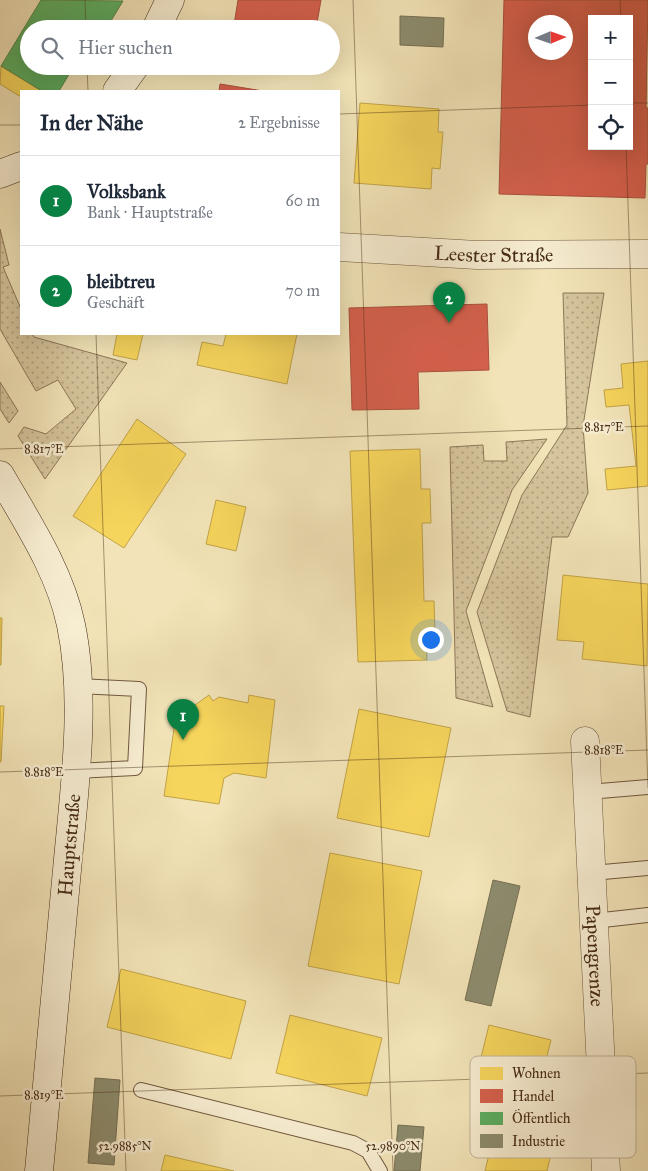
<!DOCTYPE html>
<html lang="de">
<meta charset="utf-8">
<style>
:root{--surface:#fff;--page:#f2f2f3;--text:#1f2937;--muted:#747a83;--line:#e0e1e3;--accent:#0b8043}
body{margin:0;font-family:"IM FELL Great Primer",serif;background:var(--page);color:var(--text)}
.controls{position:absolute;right:15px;top:15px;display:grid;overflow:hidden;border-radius:0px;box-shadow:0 5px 20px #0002}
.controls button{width:45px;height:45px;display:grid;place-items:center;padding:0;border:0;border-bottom:1px solid var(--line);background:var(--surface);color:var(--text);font:25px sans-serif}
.compass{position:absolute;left:528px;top:15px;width:45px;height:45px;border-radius:50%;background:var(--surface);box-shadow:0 5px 20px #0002;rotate:88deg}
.you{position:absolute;left:430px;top:639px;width:18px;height:18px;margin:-12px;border:4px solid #fff;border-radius:50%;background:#1a73e8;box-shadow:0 0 0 8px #1a73e833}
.badge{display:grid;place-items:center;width:32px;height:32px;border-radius:50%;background:var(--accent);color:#fff;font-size:16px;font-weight:700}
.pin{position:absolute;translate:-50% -41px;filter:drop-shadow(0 1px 2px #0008)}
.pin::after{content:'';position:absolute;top:26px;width:18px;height:15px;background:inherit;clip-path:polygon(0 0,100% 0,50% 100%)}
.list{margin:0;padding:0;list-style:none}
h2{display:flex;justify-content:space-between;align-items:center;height:65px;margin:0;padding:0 20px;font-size:21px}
h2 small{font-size:16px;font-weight:400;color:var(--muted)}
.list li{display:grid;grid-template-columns:32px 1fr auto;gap:15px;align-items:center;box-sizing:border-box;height:90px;padding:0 20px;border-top:1px solid var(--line)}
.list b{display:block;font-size:19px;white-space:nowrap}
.list p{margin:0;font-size:16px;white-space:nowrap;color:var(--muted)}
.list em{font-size:16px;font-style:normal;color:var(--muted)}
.icon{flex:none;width:28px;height:28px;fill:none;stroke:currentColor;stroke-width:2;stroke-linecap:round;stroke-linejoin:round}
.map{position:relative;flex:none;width:648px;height:1171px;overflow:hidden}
.search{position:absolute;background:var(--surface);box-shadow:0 5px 20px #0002;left:20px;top:20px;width:320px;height:55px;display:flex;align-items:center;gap:12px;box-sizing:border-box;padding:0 18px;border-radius:28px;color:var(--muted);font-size:19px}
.panel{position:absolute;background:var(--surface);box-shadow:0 5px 20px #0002;left:20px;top:90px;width:320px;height:245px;border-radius:0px}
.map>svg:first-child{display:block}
.grass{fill:url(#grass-dots);stroke:#8d7758}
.homes{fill:#f6d55c;stroke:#c1a247}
.shops{fill:#d6604d;stroke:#aa503c;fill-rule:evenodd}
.public{fill:#5aae61;stroke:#54864a}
.industry{fill:#8c8c6e;stroke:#776f53}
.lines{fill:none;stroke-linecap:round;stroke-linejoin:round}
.service-casing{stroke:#70583e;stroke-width:16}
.minor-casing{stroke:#70583e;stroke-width:29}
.tertiary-casing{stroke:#70583e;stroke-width:29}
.secondary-casing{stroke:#452a15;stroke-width:29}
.service{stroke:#f7edd1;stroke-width:14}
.minor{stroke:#f7edd1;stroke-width:28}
.tertiary{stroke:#f7edd1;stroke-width:28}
.secondary{stroke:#f7edd1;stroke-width:28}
.ticks{fill:none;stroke:#452a15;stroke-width:1;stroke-opacity:0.45}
.labels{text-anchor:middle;stroke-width:5;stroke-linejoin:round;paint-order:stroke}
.street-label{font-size:20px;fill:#452a15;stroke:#f7edd1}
.key{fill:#f7edd1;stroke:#c2b299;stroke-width:1}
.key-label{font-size:14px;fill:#452a15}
.ticks-label{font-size:12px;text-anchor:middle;fill:#452a15;stroke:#f7edd1;stroke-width:5;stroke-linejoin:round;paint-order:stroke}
</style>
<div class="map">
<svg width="648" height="1171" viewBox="0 0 648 1171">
<defs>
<pattern id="grass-dots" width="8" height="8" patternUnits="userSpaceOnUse" patternTransform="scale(1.25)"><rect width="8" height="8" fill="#d5c49c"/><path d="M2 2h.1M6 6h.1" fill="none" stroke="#af9f7e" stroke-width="1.8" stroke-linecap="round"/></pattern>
</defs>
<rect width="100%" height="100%" fill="#f2e4b8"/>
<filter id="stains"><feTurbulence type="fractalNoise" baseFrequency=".004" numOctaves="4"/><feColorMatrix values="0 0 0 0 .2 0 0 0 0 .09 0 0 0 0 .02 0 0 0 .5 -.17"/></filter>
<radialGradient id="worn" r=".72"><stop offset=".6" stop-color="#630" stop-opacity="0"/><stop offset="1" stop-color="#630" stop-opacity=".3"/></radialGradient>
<!-- grass -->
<path class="grass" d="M0,229L9,265L3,267L21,309V334H32L34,337L127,363L45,479L18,436L24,427L46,434L76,409L58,380L36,391L0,329Z
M563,293H604L583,426L588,493L568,537H552L530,717L507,711L477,612L522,495L567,425Z
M0,382L18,411L9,423L0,409Z
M547,439L512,490L466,611L493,707L456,698L450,447L483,445L484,461H507L506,442Z"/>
<!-- homes -->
<path class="homes" d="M1,66L40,90L39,91H21V97L0,84Z
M360,103L439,109L438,132H443L440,169L432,168L431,189L354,183Z
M117,334H143L137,360L113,355Z
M226,334H297L287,384L197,365L202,342L223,346Z
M648,361V486L607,490L605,469L636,466L629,405L606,407L604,390L623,388L621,364Z
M137,419L186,454L124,548L73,516Z
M420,449L421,489H430L431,523H422L424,601H434L435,633L426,634L427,660L358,662L350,451Z
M216,500L246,507L236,551L206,544Z
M563,575L648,584L647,666L582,659L584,642L557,640Z
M0,618H2L1,665H0Z
M209,695L213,701L219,697L248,703L249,695L275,700L266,778L234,773L224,778L219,804L164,796L174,729L170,723Z
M0,706H4L1,762H0Z
M359,709L451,728L429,837L337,818Z
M330,853L422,871L399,984L308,966Z
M121,969L246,1001L231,1059L107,1027Z
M290,1015L382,1038L367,1096L276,1073Z
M489,1025L551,1040L539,1088L551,1091L540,1138L554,1141L547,1171H485L495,1129L480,1125L491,1078L477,1074Z
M165,1155L234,1171H161Z"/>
<!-- shops -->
<path class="shops" d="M238,0H321L316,29H240L241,26L234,25Z
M504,0H648L646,108H648V164H646L645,198L499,194ZM592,19H629V146H592ZM536,22H566V52H536Z
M274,66H310L309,72Z
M220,84L263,91H219Z
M487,304L489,370L418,372L419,409L352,410L349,308Z"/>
<!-- public -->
<path class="public" d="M41,0L123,1L106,29H29V66H74L59,91H42L1,66Z"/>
<!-- industry -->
<path class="industry" d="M400,16L444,18L443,47L400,45Z
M493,880L520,886L491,1006L465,1000Z
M95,1078L120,1080L114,1165L88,1163Z
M398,1125L424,1127L420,1171H394Z"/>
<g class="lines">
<!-- service casing -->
<g class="service-casing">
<path id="service" d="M76,771L135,768L139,689L78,686
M588,792L648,787
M592,873L648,868
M594,921L648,915
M141,1090L353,1143L368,1151L380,1171"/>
</g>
<!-- minor casing -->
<g class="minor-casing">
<g id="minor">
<path id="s1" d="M585,741L606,1171"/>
</g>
</g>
<!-- tertiary casing -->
<g class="tertiary-casing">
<g id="tertiary">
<path id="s2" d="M339,247L477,255L648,254"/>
</g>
</g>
<!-- secondary casing -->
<g class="secondary-casing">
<path id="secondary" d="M156,29L170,0
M117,91L135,66
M0,174L21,166
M0,475C27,522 60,571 71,625C87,701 74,792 67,870C58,970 48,1071 39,1171"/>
</g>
<!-- service -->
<use href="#service" class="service"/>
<!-- minor -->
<use href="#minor" class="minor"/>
<!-- tertiary -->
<use href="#tertiary" class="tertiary"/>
<!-- secondary -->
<use href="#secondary" class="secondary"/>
</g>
<!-- ticks -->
<path class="ticks" d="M85,0L86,29M353,0L393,1171M620,0L621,19M87,66L88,91M629,103H648M339,114L592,105M0,125H21M626,146L648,788M96,334L126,1171M0,449L648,426M0,772L648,750M0,1096L648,1073"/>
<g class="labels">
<!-- street labels -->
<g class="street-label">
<text dy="7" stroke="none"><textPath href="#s2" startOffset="155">Leester Straße</textPath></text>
<text transform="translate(69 845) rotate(-85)" y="7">Hauptstraße</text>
<text dy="7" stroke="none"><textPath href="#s1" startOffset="215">Papengrenze</textPath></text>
</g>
</g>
<!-- legend -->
<rect x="470" y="1056" width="166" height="102" rx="8" class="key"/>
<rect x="480" y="1067" width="23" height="13" fill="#f6d55c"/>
<rect x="480" y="1089" width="23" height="14" fill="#d6604d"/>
<rect x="480" y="1112" width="23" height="13" fill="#5aae61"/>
<rect x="480" y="1134" width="23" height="14" fill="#8c8c6e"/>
<g class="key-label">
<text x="512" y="1078">Wohnen</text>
<text x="512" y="1101">Handel</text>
<text x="512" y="1123">Öffentlich</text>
<text x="512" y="1146">Industrie</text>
</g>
<g class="ticks-label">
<text x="604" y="431">8.817°E</text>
<text x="44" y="453">8.817°E</text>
<text x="604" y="754">8.818°E</text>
<text x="44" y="776">8.818°E</text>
<text x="44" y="1099">8.819°E</text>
<text x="125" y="1150">52.9885°N</text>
<text x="393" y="1150">52.9890°N</text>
</g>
<rect width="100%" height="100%" filter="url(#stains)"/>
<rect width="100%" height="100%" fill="url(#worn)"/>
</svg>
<div class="controls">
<button>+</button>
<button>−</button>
<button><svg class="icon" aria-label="locate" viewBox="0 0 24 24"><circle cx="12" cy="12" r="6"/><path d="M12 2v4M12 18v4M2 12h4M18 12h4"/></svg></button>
</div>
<svg class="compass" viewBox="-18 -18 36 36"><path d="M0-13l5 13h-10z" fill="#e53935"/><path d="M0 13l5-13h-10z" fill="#747a83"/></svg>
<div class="you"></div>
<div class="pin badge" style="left:183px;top:740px">1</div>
<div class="pin badge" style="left:449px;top:323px">2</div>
<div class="search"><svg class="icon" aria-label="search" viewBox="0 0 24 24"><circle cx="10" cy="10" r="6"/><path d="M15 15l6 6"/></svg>Hier suchen</div>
<section class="panel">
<h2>In der Nähe<small>2 Ergebnisse</small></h2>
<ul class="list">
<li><span class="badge">1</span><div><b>Volksbank</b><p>Bank · Hauptstraße</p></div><em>60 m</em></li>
<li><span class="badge">2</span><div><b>bleibtreu</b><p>Geschäft</p></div><em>70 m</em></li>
</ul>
</section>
</div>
